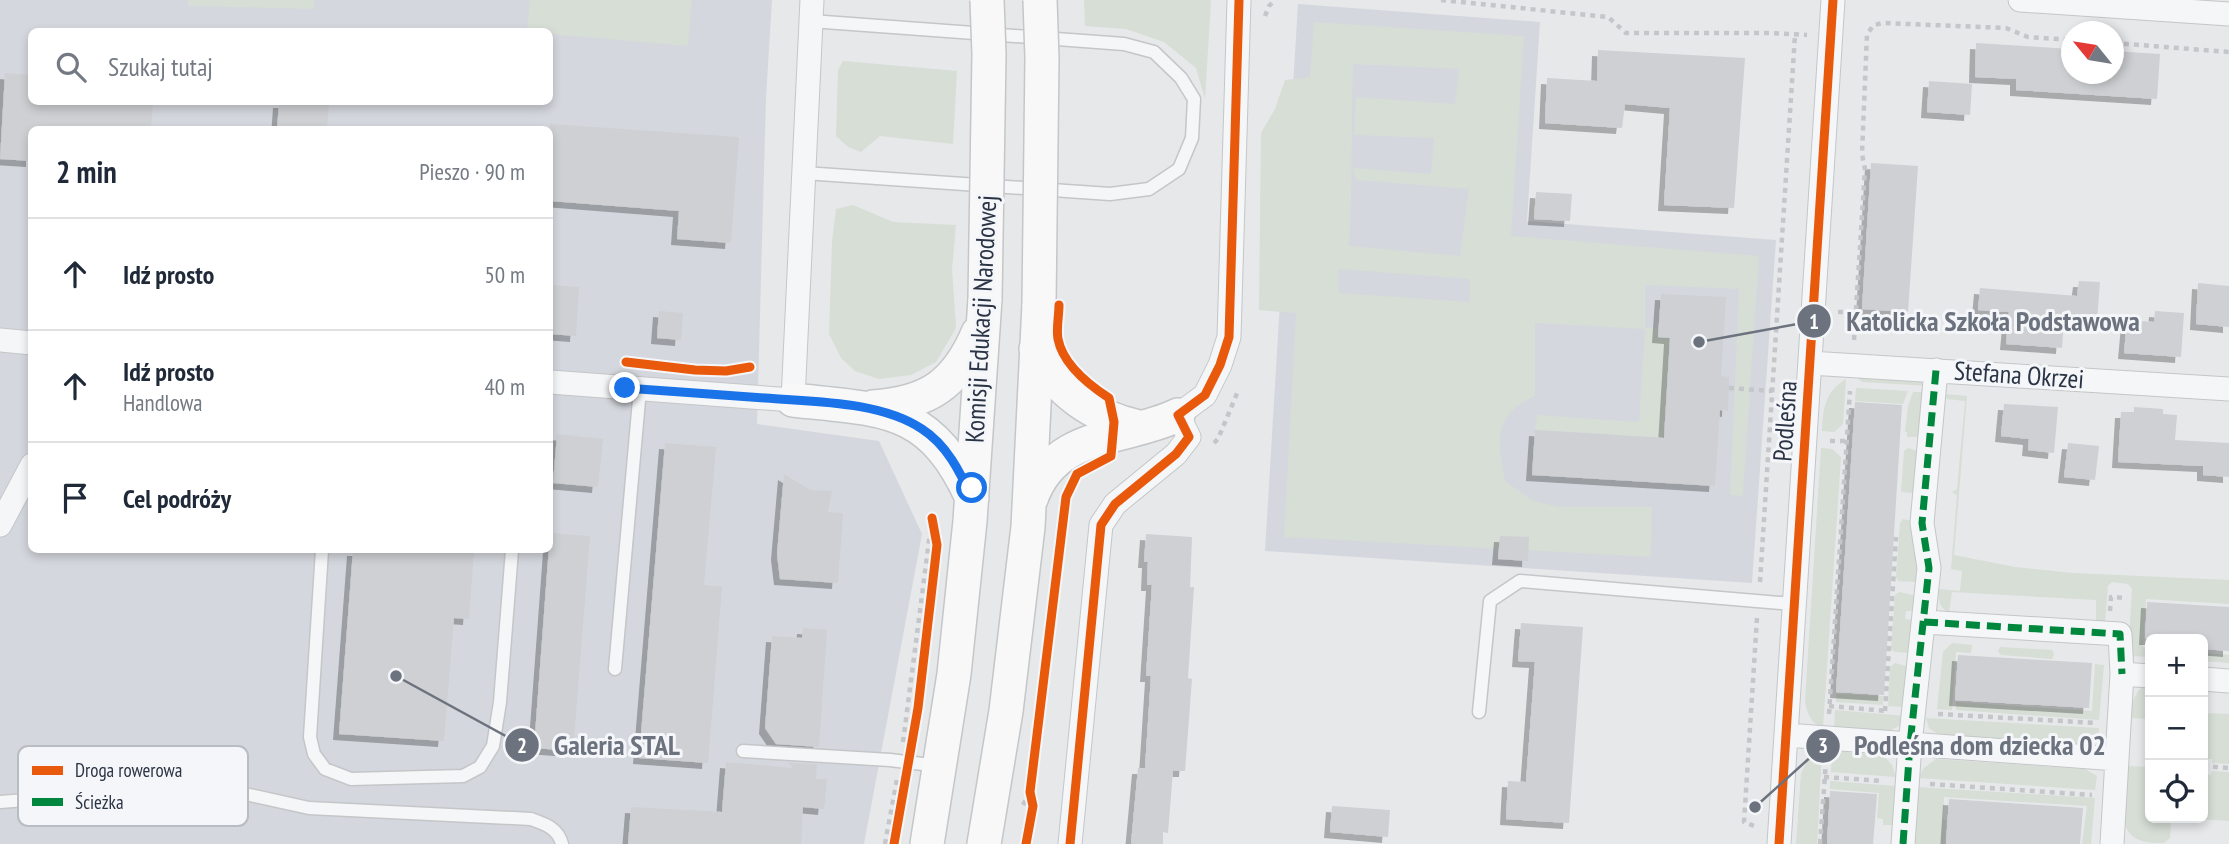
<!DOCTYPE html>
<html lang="pl">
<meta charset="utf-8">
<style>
:root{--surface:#fff;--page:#f2f2f3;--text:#1f2937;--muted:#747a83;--line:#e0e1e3}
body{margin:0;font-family:"PT Sans Narrow",sans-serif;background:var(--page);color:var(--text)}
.controls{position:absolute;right:21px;bottom:21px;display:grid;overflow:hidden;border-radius:10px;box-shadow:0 4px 10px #0003}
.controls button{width:63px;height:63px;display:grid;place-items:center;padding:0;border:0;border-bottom:2px solid var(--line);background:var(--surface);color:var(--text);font:35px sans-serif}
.compass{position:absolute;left:2061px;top:21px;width:63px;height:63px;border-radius:50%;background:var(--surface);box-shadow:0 4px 10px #0003;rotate:300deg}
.stop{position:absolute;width:21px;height:21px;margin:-16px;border:5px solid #1a73e8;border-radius:50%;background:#fff}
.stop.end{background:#1a73e8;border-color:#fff;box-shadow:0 2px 7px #0008}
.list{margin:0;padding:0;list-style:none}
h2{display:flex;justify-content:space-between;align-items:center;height:91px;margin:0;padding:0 28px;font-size:30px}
h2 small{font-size:23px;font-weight:400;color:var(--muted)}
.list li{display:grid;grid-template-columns:46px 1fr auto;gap:21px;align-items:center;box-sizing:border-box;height:112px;padding:0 28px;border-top:2px solid var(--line)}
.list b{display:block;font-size:26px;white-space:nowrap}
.list p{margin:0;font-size:23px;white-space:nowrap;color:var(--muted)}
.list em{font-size:23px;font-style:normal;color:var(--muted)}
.icon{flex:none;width:38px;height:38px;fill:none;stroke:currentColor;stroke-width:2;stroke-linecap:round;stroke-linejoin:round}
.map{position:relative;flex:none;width:2229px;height:844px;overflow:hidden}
.search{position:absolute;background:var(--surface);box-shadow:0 4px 10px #0003;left:28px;top:28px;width:525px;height:77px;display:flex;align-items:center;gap:18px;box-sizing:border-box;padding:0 24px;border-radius:10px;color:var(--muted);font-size:26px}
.panel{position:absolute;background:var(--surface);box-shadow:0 4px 10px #0003;left:28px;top:126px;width:525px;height:427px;border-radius:10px}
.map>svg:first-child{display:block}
.built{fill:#d4d7dd;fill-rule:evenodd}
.green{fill:#d6ded6;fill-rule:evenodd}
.building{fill:#ced0d3;filter:url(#shadow)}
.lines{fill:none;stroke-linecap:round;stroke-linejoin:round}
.lane-casing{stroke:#c4c6c8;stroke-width:15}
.street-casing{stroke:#c4c6c8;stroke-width:25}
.secondary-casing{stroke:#c4c6c8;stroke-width:36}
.path{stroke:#c5c6ca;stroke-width:4.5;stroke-dasharray:5 5;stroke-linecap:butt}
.lane{stroke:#f5f6f7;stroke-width:12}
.street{stroke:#f5f6f7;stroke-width:23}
.secondary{stroke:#f8f8f8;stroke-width:33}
.secondary-bridge-casing{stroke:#c4c6c8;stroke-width:36;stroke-linecap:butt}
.secondary-bridge{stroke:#f8f8f8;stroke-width:33}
.quiet{stroke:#00873e;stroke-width:7;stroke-dasharray:14 7;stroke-linecap:butt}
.cycleway-casing{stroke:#f4f6f9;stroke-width:13}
.cycleway{stroke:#e8590c;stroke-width:9}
.route{stroke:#1a73e8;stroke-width:9}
.labels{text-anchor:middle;stroke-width:6;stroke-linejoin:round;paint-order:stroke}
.street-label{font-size:26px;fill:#2b3445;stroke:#f4f6f9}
.key{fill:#f4f6f9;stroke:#b8bcc3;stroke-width:2}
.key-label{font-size:19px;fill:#2b3445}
.leader{fill:none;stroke:#6c737f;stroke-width:2.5}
.callout-dot{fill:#6c737f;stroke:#f4f6f9;stroke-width:2.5}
.mark-label{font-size:21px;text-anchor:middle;font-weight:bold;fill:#fff}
.callout-label{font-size:28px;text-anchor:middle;font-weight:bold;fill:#6c737f;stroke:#f4f6f9;stroke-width:6;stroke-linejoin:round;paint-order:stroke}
</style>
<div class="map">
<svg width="2229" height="844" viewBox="0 0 2229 844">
<defs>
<filter id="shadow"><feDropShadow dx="-6" dy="6" stdDeviation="0" flood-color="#0004"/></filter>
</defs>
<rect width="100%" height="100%" fill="#e6e8ea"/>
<!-- built -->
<path class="built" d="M0,0H772L766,97L757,424L879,441L922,534L864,844H0ZM32,32H550V102H32ZM32,130H550V550H32Z
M1298,4L1540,22L1527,221L1776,240L1752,583L1265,551Z"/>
<!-- green -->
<path class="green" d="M188,0H314V9L188,6Z
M530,0H692L688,46L550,34V32L527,31Z
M1084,0H1211L1205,99L1196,68L1164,42L1126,29L1085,26Z
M1314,22L1524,36L1511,236L1759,256L1743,496L1730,495L1739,289L1645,285V328H1659V337L1670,338L1664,438L1653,437L1652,441L1611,434L1535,430L1537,415L1639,422L1645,329L1535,323V396C1493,414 1497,442 1505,481L1533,501L1560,507H1652L1651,557L1284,537L1296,313L1259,310L1261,133L1275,109L1285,80L1310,77ZM1353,64L1459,69L1455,104L1356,97L1354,135L1434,138L1431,174L1353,168L1356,180L1469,189L1460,256L1349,246C1353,185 1351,125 1353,64ZM1338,269L1470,279V302L1339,293Z
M843,61L957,71L953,144L880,136L861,152L848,147L836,136L838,70Z
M853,205L893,222L956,225L952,269L956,328L936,362L911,375L879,379L855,371L841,358L829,334L832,242L836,209Z
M1856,376L1925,381L1928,386L1862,382Z
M1846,379L1843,424L1834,432L1822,431C1823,408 1825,392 1846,379Z
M1856,388L1908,391L1903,404L1855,401Z
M1913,392H1922L1919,437H1907V432H1905L1908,406Z
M1945,394L1967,396L1954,555L2015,567L2073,573L2229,580V604L2146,599L2143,647L2150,648V657L2128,656L2132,589L2128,584L2112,582L2108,586L2105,622L2096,621V600L1952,592L1949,613C1939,607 1938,600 1939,589L1960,591L1962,571L1951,569L1957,495L1952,492L1957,489L1965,401L1947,399Z
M1821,448L1832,449L1841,457L1823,728C1811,723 1807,714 1805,701Z
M1908,448L1917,451L1914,493L1901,492L1904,451Z
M1903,519L1911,521L1918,567L1917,581L1915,582L1898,581L1896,577L1900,523Z
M1899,592L1916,596L1913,611H1906L1905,619L1913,620L1910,653L1895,652L1891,649L1895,595Z
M1952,643L1972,645L1971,653L1956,652L1952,710L1937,709L1943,652Z
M2000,647L2052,650L2054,654L2052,659L2001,655L1998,651Z
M2203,653L2229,655V663L2203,661Z
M1895,663L1909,667L1905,707L1888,706L1890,667Z
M2095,664L2104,665L2099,720L1956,710V702L2092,711Z
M2150,683V719L2131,718C2132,701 2134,690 2150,683Z
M2203,689L2205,691L2203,713L2229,714V764L2212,763V759H2204L2203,763Z
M1836,694L1883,696V705L1836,702Z
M1835,710L1905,716L1899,726L1887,732L1834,729Z
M1926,718L2099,728L2098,741L2085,747L1941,736L1929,728Z
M1832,751L1883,755L1892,765L1896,777L1831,772Z
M1822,752L1817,844H1796L1801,773L1807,761Z
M1936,759L2085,769L2097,776L2095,790L1918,778L1924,768Z
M2127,766L2150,767V818H2171L2170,838L2164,843C2146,843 2130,842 2124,822Z
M2212,771L2229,772V821L2185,818H2203V774L2211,775Z
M1830,781L1896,786L1893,825H1883V819L1877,818L1879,793L1830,789Z
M1917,787L2095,798L2091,844H2082L2087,806L1944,797L1943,819L1946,820L1945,844H1913Z"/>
<!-- building -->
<path class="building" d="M1976,43L2071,49V74H2113V51L2160,54L2157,99L2016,90V79L1975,77Z
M1598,50L1745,58L1734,208L1664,205L1670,108L1625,104L1622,128L1545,123L1547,78L1597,81Z
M5,73L32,75V102H153L151,130H32V161L0,159Z
M1929,81L1972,84L1970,115L1927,112Z
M279,102H329L327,130H277Z
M550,124L739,137L731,243L677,239L679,211L550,201Z
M1871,163L1918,166L1908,312L1862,309Z
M1536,192L1572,194L1570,221L1534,219Z
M2079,281L2100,282L2097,321L2064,318L2062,348L2006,344L2009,312L1978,310L1980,288L2077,296Z
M2198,283L2229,286V327L2196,324Z
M550,285L579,287L576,336L550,334Z
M1661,294L1726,297L1721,376L1729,377L1728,411L1720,410L1715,486L1532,475L1535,430L1664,438L1670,338L1658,337Z
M659,311L683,313L681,340L657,338Z
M2155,311L2184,313L2181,357L2124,353L2127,320L2154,322Z
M1855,402L1902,405L1884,695L1836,692Z
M2004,404L2058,407L2054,453L2028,450L2029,439L2001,436Z
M2134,407L2163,409V414L2177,415L2175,440L2229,443V477L2203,475V466L2118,462L2121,412H2134Z
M557,434L603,439L598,487L553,483Z
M665,443L716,447L704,585L722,587L708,763L639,758Z
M2068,443L2099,446L2095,480L2064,477Z
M784,474L810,490L832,491L828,512L843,513L838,583L780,579L777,554Z
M550,533L590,536L573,751L534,748Z
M1146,534L1192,537L1190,587H1194L1188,678L1192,679L1185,771H1173L1168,833L1163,832V844H1131L1138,768H1145L1151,676H1146L1152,585H1147L1148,562H1144Z
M1500,536L1529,537L1528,561L1498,559Z
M353,550H474L469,619L454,618L444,741L339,734Z
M2147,602L2229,607V651L2203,649V639H2145Z
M1521,623L1583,627L1569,823L1506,819L1508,781L1526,782L1535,662L1518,661Z
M803,628L827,630L819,747L776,744L765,728L772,636L802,638Z
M1958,655L2092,663L2089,708L1955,700Z
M726,762L793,768L788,763L817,764L816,779H827L824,809L803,807L801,844H628L631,807L722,812Z
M1830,791L1877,794L1873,844H1827Z
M1949,799L2083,808L2080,844H1946Z
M1332,806L1390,810L1388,837L1330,832Z"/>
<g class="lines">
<!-- lane casing -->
<g class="lane-casing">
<path id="lane" d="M804,173L1110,194L1149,189L1179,169L1192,138L1194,99L1181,78L1154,52L1124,44L811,21
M322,550L310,737L314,754L325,769L351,779L463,776L480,767L493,746L500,702L512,550
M615,669L640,389
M1479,712L1490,601L1520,581L1793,604
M743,751L890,760L939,766
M0,802L141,791L250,795L309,808L531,819C545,824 558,828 562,844"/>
</g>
<!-- street casing -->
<g class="street-casing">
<path id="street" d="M2020,0L2229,14
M0,340L32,343
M1810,363L2229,389
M550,382L793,400L812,0
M0,525L32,465
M1924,622L2120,634L2122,674L2112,844
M2122,674L2150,676
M2203,679L2229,681
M1786,735L2117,759
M1070,844L1101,525L1115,504L1176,454L1189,437L1178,415L1205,395L1220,365L1229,337L1239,0
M1779,844L1833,0
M1903,844L1910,744L1929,568L1922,523L1936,370"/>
</g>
<!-- secondary casing -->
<g class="secondary-casing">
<path id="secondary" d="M1036,349C1056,392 1094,417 1139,427
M793,400C883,410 930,405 972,498
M873,407C928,403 956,385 978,333
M1031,499C1055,430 1124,441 1178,415
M927,844L954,674L970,521L985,299
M984,844L1006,711L1028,527L1039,304"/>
</g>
<!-- path -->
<path class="path" d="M1441,0L1608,17L1626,33H1770L1807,35
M1265,16L1269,6L1275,0
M2114,43L2229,52
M1838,312H1855
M1854,340L1865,169L1862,154L1867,34L1874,25L1883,23L2006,28L2028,37L2072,40
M1729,388L1772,391
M1830,441H1847
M1214,443L1218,439L1238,391
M1760,582L1795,35
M2110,611L2111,597L2127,598
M1757,618L1744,822L1757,827
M1829,706L1887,711
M1885,711L1896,537
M1829,714L1850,391
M1938,714L2097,723
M903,742L932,518
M2203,766L2229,768
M1824,777L1883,781
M1930,784L2092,795
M1023,805L1030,792
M885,844L897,779
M1820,844L1826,761"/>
<!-- lane -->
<use href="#lane" class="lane"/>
<!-- street -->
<use href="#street" class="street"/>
<!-- secondary -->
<use href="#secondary" class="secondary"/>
<!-- secondary-bridge casing -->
<g class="secondary-bridge-casing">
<path id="secondary-bridge" d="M985,299L989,54L987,0
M1039,304L1042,58L1040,0"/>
</g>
<!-- secondary-bridge -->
<use href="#secondary-bridge" class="secondary-bridge"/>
<!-- quiet -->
<path class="quiet" d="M1924,622L2120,634L2122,674
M1903,844L1910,744L1929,568L1922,523L1936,370"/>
<!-- cycleway casing -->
<g class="cycleway-casing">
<path id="cycleway" d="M626,362L695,370L726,371L750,367
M894,844L918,708L937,545L932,518
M1026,844L1033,806L1030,792L1066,497L1077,474L1111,456L1114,422L1109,398C1089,385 1063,365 1058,339C1056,329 1059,316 1059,305
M1070,844L1101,525L1115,504L1176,454L1189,437L1178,415L1205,395L1220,365L1229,337L1239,0
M1779,844L1833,0"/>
</g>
<!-- cycleway -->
<use href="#cycleway" class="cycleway"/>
</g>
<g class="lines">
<!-- route -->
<path class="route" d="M625,388C672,391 718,395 765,398C814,402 880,401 922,429C947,445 960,472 972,498V488"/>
</g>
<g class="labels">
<!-- street labels -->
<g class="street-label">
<text transform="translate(981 319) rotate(-87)" y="9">Komisji Edukacji Narodowej</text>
<text transform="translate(2019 375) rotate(4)" y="9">Stefana Okrzei</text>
<text transform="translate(1785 421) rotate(-86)" y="9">Podleśna</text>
</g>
</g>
<!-- legend -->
<rect x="18" y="746" width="230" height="80" rx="10" class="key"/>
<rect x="32" y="766" width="31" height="9" fill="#e8590c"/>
<rect x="32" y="798" width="31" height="8" fill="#00873e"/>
<g class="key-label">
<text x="75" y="777">Droga rowerowa</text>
<text x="75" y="809">Ścieżka</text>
</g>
<!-- callouts -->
<path class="leader" d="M1699 342L1814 321M396 676L522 745M1755 807L1823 746"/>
<g class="callout-dot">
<circle cx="1699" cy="342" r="7"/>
<circle cx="396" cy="676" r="7"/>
<circle cx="1755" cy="807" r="7"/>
<circle cx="1814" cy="321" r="18"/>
<circle cx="522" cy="745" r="18"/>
<circle cx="1823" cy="746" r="18"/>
</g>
<g class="mark-label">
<text x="1814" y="329">1</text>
<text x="522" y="753">2</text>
<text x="1823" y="753">3</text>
</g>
<g class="callout-label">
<text x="1993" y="331">Katolicka Szkoła Podstawowa</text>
<text x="617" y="755">Galeria STAL</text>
<text x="1980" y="755">Podleśna dom dziecka 02</text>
</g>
</svg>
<div class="controls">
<button>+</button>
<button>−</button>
<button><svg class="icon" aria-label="locate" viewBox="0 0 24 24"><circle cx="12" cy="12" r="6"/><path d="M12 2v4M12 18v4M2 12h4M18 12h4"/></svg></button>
</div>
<svg class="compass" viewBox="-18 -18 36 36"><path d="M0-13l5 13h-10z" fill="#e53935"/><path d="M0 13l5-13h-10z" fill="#747a83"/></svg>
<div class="stop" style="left:972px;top:488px"></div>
<div class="stop end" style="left:625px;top:388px"></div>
<div class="search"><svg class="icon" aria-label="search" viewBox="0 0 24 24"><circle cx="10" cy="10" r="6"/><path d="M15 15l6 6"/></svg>Szukaj tutaj</div>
<section class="panel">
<h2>2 min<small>Pieszo · 90 m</small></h2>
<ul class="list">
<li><svg class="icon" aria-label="ahead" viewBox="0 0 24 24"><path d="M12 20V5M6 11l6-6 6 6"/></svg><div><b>Idź prosto</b></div><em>50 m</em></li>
<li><svg class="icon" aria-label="ahead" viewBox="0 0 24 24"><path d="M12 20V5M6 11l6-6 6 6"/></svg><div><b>Idź prosto</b><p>Handlowa</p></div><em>40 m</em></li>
<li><svg class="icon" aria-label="arrive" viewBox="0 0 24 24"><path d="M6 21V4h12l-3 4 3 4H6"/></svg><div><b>Cel podróży</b></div></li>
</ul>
</section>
</div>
